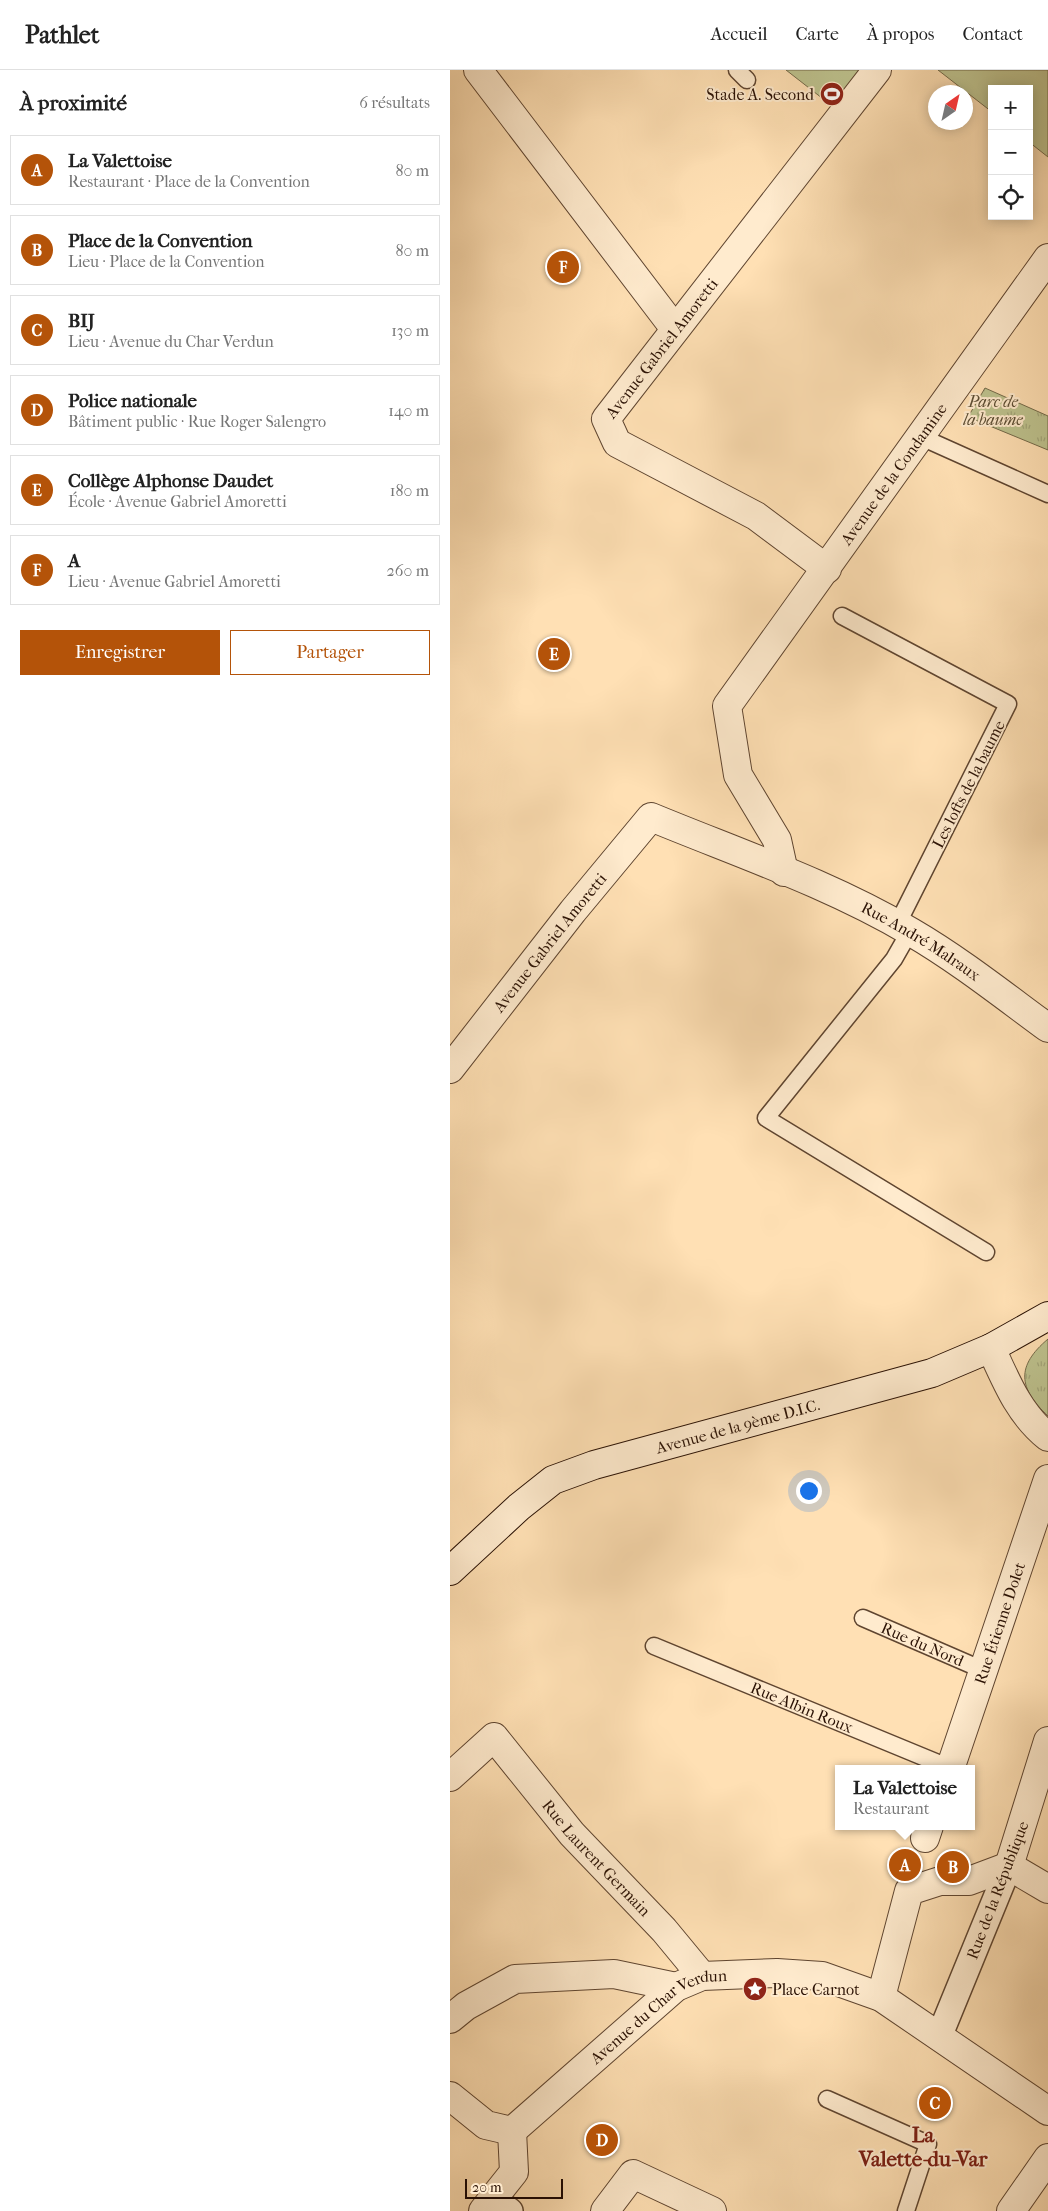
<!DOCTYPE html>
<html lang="fr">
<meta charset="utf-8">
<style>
:root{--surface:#fff;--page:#f2f2f2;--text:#222;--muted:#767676;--line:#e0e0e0;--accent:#b45309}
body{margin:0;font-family:"IM FELL French Canon",serif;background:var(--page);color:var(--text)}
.controls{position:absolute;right:15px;top:15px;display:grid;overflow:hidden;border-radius:0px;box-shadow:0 2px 12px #0003}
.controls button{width:45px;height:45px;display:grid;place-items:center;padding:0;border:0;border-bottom:1px solid var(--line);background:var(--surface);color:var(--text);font:25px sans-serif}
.compass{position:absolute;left:478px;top:15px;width:45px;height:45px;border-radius:50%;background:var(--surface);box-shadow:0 2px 12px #0003;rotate:34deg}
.scale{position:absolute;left:15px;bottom:12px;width:98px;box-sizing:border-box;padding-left:5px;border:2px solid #2a1104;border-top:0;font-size:14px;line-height:18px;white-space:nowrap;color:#2a1104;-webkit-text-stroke:4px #ffebce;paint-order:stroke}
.you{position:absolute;left:358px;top:1420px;width:18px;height:18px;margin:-12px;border:4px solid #fff;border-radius:50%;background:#1a73e8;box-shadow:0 0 0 8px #1a73e833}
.badge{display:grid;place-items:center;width:32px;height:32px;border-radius:50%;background:var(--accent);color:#fff;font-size:16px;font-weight:700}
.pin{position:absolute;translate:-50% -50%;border:2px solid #fff;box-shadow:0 1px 5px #0006}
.popup{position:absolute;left:385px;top:1695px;width:140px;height:65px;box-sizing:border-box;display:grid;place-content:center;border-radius:0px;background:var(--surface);filter:drop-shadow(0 1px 4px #0005);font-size:16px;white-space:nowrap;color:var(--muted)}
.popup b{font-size:19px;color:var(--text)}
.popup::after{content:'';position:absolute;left:50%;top:100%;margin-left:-10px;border:10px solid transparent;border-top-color:var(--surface)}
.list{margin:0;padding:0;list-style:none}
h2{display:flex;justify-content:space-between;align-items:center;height:65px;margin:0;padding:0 20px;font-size:21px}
h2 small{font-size:16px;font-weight:400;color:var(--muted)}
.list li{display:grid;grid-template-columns:32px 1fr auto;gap:15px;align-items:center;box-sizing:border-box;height:70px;margin:0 10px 10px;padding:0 10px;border:1px solid var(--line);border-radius:0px}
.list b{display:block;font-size:19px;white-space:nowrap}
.list p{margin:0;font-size:16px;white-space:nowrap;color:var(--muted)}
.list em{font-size:16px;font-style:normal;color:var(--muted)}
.actions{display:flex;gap:10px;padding:15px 20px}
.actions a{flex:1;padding:11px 0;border:1px solid var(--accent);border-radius:0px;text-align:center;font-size:18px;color:var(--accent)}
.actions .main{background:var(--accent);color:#fff}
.icon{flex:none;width:28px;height:28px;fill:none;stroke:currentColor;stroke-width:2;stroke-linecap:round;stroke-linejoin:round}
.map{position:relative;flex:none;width:598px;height:2141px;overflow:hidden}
header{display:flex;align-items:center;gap:30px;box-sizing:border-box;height:70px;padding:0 25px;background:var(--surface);border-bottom:1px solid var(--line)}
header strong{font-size:24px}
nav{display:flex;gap:28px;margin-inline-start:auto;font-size:18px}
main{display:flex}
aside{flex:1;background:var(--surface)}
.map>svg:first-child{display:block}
.park{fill:url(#park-tufts);stroke:#746a4a}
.pitch{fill:#bec38f;stroke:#746a4a}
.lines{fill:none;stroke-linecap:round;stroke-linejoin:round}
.service-casing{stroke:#5f4530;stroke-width:19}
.pedestrian-casing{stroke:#5f4530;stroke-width:28}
.minor-casing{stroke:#5f4530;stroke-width:30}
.secondary-casing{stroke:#2a1104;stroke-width:30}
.service{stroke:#ffebce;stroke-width:16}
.pedestrian{stroke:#ffebce;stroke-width:25}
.minor{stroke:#ffebce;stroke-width:28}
.secondary{stroke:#ffebce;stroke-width:28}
.labels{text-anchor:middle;stroke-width:4;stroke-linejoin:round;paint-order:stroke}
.poi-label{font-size:16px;fill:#2a1104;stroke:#ffebce;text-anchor:end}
.street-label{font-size:16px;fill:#2a1104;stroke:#ffebce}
.park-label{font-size:16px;font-style:italic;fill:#5e4f35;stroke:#ffebce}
.district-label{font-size:21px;font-weight:bold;fill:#7a1f14;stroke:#ffebce}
</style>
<header>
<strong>Pathlet</strong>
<nav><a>Accueil</a><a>Carte</a><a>À propos</a><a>Contact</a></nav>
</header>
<main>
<aside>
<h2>À proximité<small>6 résultats</small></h2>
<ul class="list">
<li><span class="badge">A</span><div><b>La Valettoise</b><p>Restaurant · Place de la Convention</p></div><em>80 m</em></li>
<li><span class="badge">B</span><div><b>Place de la Convention</b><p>Lieu · Place de la Convention</p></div><em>80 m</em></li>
<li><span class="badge">C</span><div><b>BIJ</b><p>Lieu · Avenue du Char Verdun</p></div><em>130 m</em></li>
<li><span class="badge">D</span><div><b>Police nationale</b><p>Bâtiment public · Rue Roger Salengro</p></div><em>140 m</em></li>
<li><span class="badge">E</span><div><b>Collège Alphonse Daudet</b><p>École · Avenue Gabriel Amoretti</p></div><em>180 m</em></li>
<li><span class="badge">F</span><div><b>A</b><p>Lieu · Avenue Gabriel Amoretti</p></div><em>260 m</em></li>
</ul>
<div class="actions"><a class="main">Enregistrer</a><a>Partager</a></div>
</aside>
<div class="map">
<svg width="598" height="2141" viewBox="0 0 598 2141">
<defs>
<pattern id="park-tufts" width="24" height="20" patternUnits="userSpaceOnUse" patternTransform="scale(1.25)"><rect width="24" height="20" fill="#bec38f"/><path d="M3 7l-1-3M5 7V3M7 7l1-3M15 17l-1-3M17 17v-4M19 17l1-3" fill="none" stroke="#a3a67a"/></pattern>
</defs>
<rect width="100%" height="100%" fill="#ffe0b4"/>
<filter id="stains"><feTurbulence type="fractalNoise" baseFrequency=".004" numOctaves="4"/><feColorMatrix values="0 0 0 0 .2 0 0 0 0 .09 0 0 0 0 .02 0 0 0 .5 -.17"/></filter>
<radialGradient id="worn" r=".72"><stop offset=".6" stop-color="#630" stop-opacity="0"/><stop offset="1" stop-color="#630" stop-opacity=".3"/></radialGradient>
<!-- park -->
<path class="park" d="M535,318L598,346V380L518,347Z
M598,1269V1346C568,1318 566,1296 598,1269Z"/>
<!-- pitch -->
<path class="pitch" d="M336,0H416L386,39Z
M488,0H598V87L579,72V19H542V42Z"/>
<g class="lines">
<!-- service casing -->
<g class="service-casing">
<g id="service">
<path d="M287,0L297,10"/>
<path d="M471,367L598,424"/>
<path d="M392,546L558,634L447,855"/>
<path d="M460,861L444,889L316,1048L536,1182"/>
<path id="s1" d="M413,1548L533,1600"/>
<path id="s2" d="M204,1576L500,1698"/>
<path d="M377,2029L478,2074L456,2141"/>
</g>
</g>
<!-- pedestrian casing -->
<g class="pedestrian-casing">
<path id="pedestrian" d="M489,1967L559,1796
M43,2128L60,2141"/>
</g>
<!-- minor casing -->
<g class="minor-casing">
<g id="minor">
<path d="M28,0L225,259"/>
<path id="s3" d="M377,499L306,446L167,373L156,349L427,0"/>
<path id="s4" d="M334,802L327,770L288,705L277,636L598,188"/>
<path id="s5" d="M0,999L123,841L201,747C288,783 380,814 461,862C509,890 553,925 598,958"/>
<path d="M541,1278C556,1311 569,1344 598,1367"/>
<path id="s6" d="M500,1699L598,1409"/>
<path id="s7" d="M0,1707L44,1667L122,1764L214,1860L252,1906"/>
<path d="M475,1768L479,1756"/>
<path d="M559,1796L598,1671"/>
<path d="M559,1796L598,1819"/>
<path d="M431,1927L459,1821L490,1811H519L559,1796"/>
<path d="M0,1949L16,1936L65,1909L164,1904L226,1917"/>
<path id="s8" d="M0,2026L36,2055L62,2061L226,1917L252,1906L327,1903L372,1906L431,1927L598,2041"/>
<path d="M33,2141L64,2102L62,2061"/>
<path d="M155,2141L183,2104L262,2141"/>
<path d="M561,2141L598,2088"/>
</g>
</g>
<!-- secondary casing -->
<g class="secondary-casing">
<g id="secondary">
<path id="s9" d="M0,1501L69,1437L103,1410L144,1395L482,1303L541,1278L598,1246"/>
</g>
</g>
<!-- service -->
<use href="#service" class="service"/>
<!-- pedestrian -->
<use href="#pedestrian" class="pedestrian"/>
<!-- minor -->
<use href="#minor" class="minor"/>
<!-- secondary -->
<use href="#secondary" class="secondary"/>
</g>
<!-- icons -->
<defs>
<g id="stadium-disc" transform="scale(1.25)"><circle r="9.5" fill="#8f2418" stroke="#ffebce"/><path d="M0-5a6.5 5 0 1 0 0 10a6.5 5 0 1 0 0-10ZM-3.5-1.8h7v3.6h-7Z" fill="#fff"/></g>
<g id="sight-disc" transform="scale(1.25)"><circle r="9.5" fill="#8f2418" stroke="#ffebce"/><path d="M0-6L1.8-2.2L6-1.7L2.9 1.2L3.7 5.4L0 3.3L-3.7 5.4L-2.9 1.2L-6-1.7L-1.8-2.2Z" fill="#fff"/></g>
</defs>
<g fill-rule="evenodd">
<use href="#stadium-disc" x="382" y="24"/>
<use href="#sight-disc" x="305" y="1919"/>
</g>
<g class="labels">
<!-- poi labels -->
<g class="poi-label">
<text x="364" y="30">Stade A. Second</text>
<text x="322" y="1925" text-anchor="start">Place Carnot</text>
</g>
<!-- street labels -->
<g class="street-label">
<text dy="6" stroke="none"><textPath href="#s3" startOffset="362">Avenue Gabriel Amoretti</textPath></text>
<text dy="6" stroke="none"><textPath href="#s4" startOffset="464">Avenue de la Condamine</textPath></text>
<text transform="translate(518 714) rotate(-63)" y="6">Les lofts de la baume</text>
<text dy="6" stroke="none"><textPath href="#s5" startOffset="161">Avenue Gabriel Amoretti</textPath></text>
<text dy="6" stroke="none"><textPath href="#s5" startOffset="620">Rue André Malraux</textPath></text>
<text dy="6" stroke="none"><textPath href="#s9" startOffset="330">Avenue de la 9ème D.I.C.</textPath></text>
<text dy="6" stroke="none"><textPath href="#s6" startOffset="154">Rue Étienne Dolet</textPath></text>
<text dy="6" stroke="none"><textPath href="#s1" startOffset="65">Rue du Nord</textPath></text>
<text dy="6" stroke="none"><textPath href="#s2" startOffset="160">Rue Albin Roux</textPath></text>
<text dy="6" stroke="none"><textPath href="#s7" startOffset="218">Rue Laurent Germain</textPath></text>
<text transform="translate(547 1820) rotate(-69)" y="6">Rue de la République</text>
<text dy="6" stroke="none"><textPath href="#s8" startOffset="262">Avenue du Char Verdun</textPath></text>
</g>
<!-- park labels -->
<g class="park-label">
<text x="543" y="337">Parc de<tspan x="543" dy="18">la baume</tspan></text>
</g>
<!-- district labels -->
<g class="district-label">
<text x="473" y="2072">La<tspan x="473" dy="24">Valette-du-Var</tspan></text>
</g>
</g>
<rect width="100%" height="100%" filter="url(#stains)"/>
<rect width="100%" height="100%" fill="url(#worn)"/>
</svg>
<div class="controls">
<button>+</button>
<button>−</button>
<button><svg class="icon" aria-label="locate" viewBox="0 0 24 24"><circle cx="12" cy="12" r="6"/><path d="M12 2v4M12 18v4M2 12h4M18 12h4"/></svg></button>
</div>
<svg class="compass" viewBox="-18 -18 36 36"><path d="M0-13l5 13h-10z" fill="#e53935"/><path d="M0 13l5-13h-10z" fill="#767676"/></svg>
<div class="scale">20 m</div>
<div class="you"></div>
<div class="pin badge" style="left:455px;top:1795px">A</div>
<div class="popup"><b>La Valettoise</b>Restaurant</div>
<div class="pin badge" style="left:503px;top:1797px">B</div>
<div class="pin badge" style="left:485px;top:2033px">C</div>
<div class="pin badge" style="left:152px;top:2070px">D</div>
<div class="pin badge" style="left:104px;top:584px">E</div>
<div class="pin badge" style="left:113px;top:197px">F</div>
</div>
</main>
